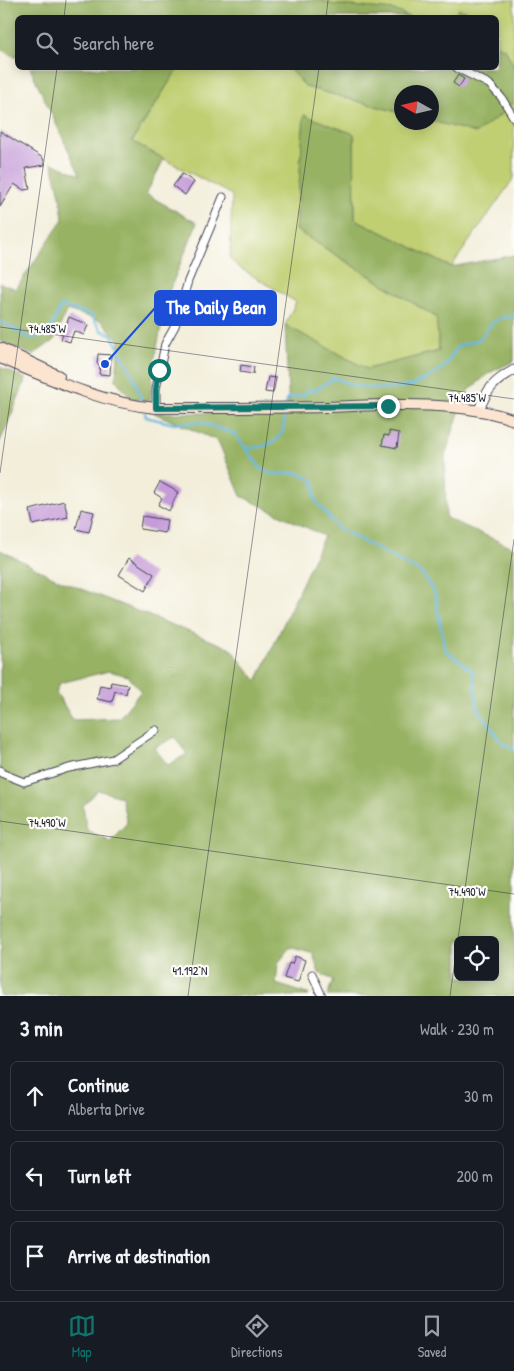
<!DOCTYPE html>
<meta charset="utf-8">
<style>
:root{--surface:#171b24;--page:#242831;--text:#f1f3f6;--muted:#9ea1a6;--line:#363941;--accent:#0f766e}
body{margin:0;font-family:"Patrick Hand",sans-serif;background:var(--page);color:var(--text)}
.controls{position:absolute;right:15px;bottom:15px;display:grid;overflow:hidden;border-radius:8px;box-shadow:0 2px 12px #0003}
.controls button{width:45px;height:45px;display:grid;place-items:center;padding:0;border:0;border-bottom:1px solid var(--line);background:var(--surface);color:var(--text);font:25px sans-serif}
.compass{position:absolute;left:394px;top:85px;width:45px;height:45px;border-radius:50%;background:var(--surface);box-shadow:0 2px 12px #0003;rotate:278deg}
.stop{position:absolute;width:15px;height:15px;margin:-11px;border:4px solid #0f766e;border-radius:50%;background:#fff}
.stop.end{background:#0f766e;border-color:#fff;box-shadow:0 1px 5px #0008}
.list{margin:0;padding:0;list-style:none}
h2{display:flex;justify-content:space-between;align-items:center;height:65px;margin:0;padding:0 20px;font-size:21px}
h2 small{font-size:16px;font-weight:400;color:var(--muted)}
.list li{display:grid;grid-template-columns:32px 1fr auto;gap:15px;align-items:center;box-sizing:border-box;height:70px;margin:0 10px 10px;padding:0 10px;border:1px solid var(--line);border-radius:8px}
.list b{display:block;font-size:19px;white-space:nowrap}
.list p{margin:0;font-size:16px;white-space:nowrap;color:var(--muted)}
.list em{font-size:16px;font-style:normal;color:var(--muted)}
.icon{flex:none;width:28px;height:28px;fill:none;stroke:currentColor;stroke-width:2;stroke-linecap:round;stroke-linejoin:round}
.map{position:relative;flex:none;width:514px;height:996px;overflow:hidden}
.search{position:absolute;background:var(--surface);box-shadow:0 2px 12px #0003;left:15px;right:15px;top:15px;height:55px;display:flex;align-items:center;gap:12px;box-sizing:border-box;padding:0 18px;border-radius:8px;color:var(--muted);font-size:19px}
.sheet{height:305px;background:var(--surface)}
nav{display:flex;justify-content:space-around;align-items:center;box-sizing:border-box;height:70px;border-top:1px solid var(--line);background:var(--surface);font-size:14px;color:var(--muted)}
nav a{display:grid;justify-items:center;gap:2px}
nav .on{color:var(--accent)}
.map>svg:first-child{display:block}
.green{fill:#bfcf72;stroke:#707856}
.forest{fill:#97b264;stroke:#5c6a50;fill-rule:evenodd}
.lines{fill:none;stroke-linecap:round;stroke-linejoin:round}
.stream{stroke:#65b7e0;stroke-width:2.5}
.building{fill:#c59bd9}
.minor-casing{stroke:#414153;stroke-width:9}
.tertiary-casing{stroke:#414153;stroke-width:11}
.secondary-casing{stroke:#414153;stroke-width:12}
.minor{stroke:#fff;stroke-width:7}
.tertiary{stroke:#fff;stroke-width:9}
.secondary{stroke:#fce5d0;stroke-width:10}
.route{stroke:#0f766e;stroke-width:6}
.ticks{fill:none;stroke:#22223b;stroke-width:1;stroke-opacity:0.45}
.ticks-label{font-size:12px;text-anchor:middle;fill:#22223b;stroke:#fdfcf7;stroke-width:4.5;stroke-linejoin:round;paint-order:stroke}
.leader{fill:none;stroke:#1d4ed8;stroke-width:2}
.callout-dot{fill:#1d4ed8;stroke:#fdfcf7;stroke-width:2}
.callout{fill:#1d4ed8;stroke:#1d4ed8;stroke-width:2}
.callout-label{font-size:19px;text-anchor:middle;font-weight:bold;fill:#fff}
</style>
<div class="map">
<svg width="514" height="996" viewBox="0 0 514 996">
<rect width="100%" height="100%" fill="#fdfcf7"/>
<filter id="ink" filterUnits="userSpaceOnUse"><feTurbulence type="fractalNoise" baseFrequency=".02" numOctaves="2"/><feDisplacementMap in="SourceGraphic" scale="10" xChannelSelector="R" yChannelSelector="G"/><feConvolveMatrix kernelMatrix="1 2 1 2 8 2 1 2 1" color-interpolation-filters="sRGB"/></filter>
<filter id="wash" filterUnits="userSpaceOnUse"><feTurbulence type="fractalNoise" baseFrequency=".0096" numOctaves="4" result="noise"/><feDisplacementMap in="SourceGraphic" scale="20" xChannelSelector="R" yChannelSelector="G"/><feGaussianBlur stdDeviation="1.12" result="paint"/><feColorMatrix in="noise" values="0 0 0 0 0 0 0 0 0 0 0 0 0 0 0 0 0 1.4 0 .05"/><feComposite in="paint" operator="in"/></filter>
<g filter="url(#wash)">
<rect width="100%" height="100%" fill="#f3eeda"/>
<!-- green -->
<path class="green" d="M320,0H514V67L505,49L497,45L496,18L484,17L459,9L453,17H409L394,10L329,4Z
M178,68H289L306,87L401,113L402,122H432V121L476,133L508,109L514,101V178L451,267L355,219L354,134L304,116L296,230L437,318L439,351L367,369L285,325L296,302L240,268L230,259L232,195L132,142Z"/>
<!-- forest -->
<path class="forest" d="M0,0H320L329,4L394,10L409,17L18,18L17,58L0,49Z
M459,9L484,17H453Z
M497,45L505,49L514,67V101L508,109L476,133L432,121V92H402L401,113L306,87L289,68H496Z
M30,68H178L132,141L164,159L146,194L197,223L168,294L154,362L150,401L131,398L116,380L119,341L102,321L67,310L54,340L33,355L0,341V283L16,289L63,219L60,195L52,163L80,175Z
M304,115L354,134L355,219L451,267L514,255V361L489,373L465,394L445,456L446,518L514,548V996H327L333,980L319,973L313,954L291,947L278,963L276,984L308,994L309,996H0V550L59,580L230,648L257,681L324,536L241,496L218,441L154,413H289L285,325L367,369L439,351L436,317L296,230ZM109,671L128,676L141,691L119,718L73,720L56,692L60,683ZM175,737L187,754L168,765L154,748ZM98,790L121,797L127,823L110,841L87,830L83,806ZM458,940H495V977H458Z
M0,367L26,379L0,442Z"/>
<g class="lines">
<!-- stream -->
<path class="stream" d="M0,321L29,338L48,335L61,306L91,315L102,331L111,334L135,380L141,399
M286,405L287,398L305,395L307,389L314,391L334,378L355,386L382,389L410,386L430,377L445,366L458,346L480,339L492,323L501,318L514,316
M145,413L146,417L174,424L200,422L235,434L261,469L271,474L299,473L314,481L315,500L338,528L422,573L435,594L445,650L473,671L478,709L504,745L514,749
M246,448C258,448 279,445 283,430C285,424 283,417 284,410"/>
</g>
<g id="blocks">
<!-- building -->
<path class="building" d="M458,75L464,79L459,87L453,83Z
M0,131L43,158L45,165L26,168L30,189L24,190L14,184L0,207Z
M182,174L194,182L185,195L173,186Z
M69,317L88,325L84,335L74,331L70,342L61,339Z
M98,354L111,355L110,375L99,374L100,365L97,364Z
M241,365L254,367L253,374L240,372Z
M268,377L276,378L273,393L265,392Z
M389,431L399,433L397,448L382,445L384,435L389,436Z
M160,482L178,492L169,511L158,505L162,498L154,493Z
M64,501L68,517L33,525L30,510Z
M81,509L94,512L89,532L76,529Z
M142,516L167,520L165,533L140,529Z
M129,558L154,574L145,591L119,575Z
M111,682L128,685L126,694L115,691L112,702L97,699L100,685L110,687Z
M295,956L305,960L298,982L284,978L289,963L292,964Z"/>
</g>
</g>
<g filter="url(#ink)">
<use href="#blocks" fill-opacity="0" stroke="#414153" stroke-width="1"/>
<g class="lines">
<!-- minor casing -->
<g class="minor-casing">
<path id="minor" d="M457,68L489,84L501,97L514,118
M156,408V389L165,344L175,326L188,281L223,197
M0,770L1,773L24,782L69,768L113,759L156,730
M312,974L322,996"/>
</g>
<!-- tertiary casing -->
<g class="tertiary-casing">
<path id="tertiary" d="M479,410C487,389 494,381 514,370"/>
</g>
<!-- secondary casing -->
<g class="secondary-casing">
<path id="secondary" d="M0,348L59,376
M0,358C50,379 102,403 156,408C212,408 268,408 325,407C383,405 460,400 514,420"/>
</g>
<!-- minor -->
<use href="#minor" class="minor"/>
<!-- tertiary -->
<use href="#tertiary" class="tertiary"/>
<!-- secondary -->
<use href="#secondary" class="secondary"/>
</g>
</g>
<g class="lines" filter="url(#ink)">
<!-- route -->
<path class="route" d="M159,370L156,389V408L388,406"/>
</g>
<!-- ticks -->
<path class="ticks" d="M64,18L66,0M326,18L328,0M0,327L514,399M0,473L57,68M0,821L514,894M188,996L319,68M450,996L514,539"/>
<g class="ticks-label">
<text x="47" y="333">74.485°W</text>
<text x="467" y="402">74.485°W</text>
<text x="47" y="827">74.490°W</text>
<text x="467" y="896">74.490°W</text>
<text x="190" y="975">41.192°N</text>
</g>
<!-- callouts -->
<path class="leader" d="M105 364L155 308"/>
<circle class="callout-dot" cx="105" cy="364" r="5"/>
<rect class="callout" x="155" y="291" width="121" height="34" rx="5"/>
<g class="callout-label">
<text x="216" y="314">The Daily Bean</text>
</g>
</svg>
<div class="controls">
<button><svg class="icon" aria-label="locate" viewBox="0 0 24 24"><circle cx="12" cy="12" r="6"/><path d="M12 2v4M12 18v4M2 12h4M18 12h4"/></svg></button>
</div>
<svg class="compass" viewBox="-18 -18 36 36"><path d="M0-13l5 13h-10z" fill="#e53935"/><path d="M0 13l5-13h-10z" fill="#9ea1a6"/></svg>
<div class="stop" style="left:159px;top:370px"></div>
<div class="stop end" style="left:388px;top:406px"></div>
<div class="search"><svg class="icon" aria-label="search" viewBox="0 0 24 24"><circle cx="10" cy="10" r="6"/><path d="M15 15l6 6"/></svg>Search here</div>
</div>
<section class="sheet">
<h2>3 min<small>Walk · 230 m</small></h2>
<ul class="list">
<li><svg class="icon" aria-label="ahead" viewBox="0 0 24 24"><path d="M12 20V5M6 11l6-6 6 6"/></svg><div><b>Continue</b><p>Alberta Drive</p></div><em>30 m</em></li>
<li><svg class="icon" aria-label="left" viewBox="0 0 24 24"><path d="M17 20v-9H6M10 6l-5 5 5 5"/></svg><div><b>Turn left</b></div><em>200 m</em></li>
<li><svg class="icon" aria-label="arrive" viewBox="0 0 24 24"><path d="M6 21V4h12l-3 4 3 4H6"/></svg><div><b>Arrive at destination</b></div></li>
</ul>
</section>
<nav>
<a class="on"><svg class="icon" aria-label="map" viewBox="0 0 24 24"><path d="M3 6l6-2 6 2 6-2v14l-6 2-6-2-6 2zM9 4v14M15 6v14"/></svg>Map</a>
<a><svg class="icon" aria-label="directions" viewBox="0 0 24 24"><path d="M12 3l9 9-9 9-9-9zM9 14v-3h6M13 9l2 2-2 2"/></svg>Directions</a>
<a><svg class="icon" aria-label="saved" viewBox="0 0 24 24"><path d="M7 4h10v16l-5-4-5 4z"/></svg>Saved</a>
</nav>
